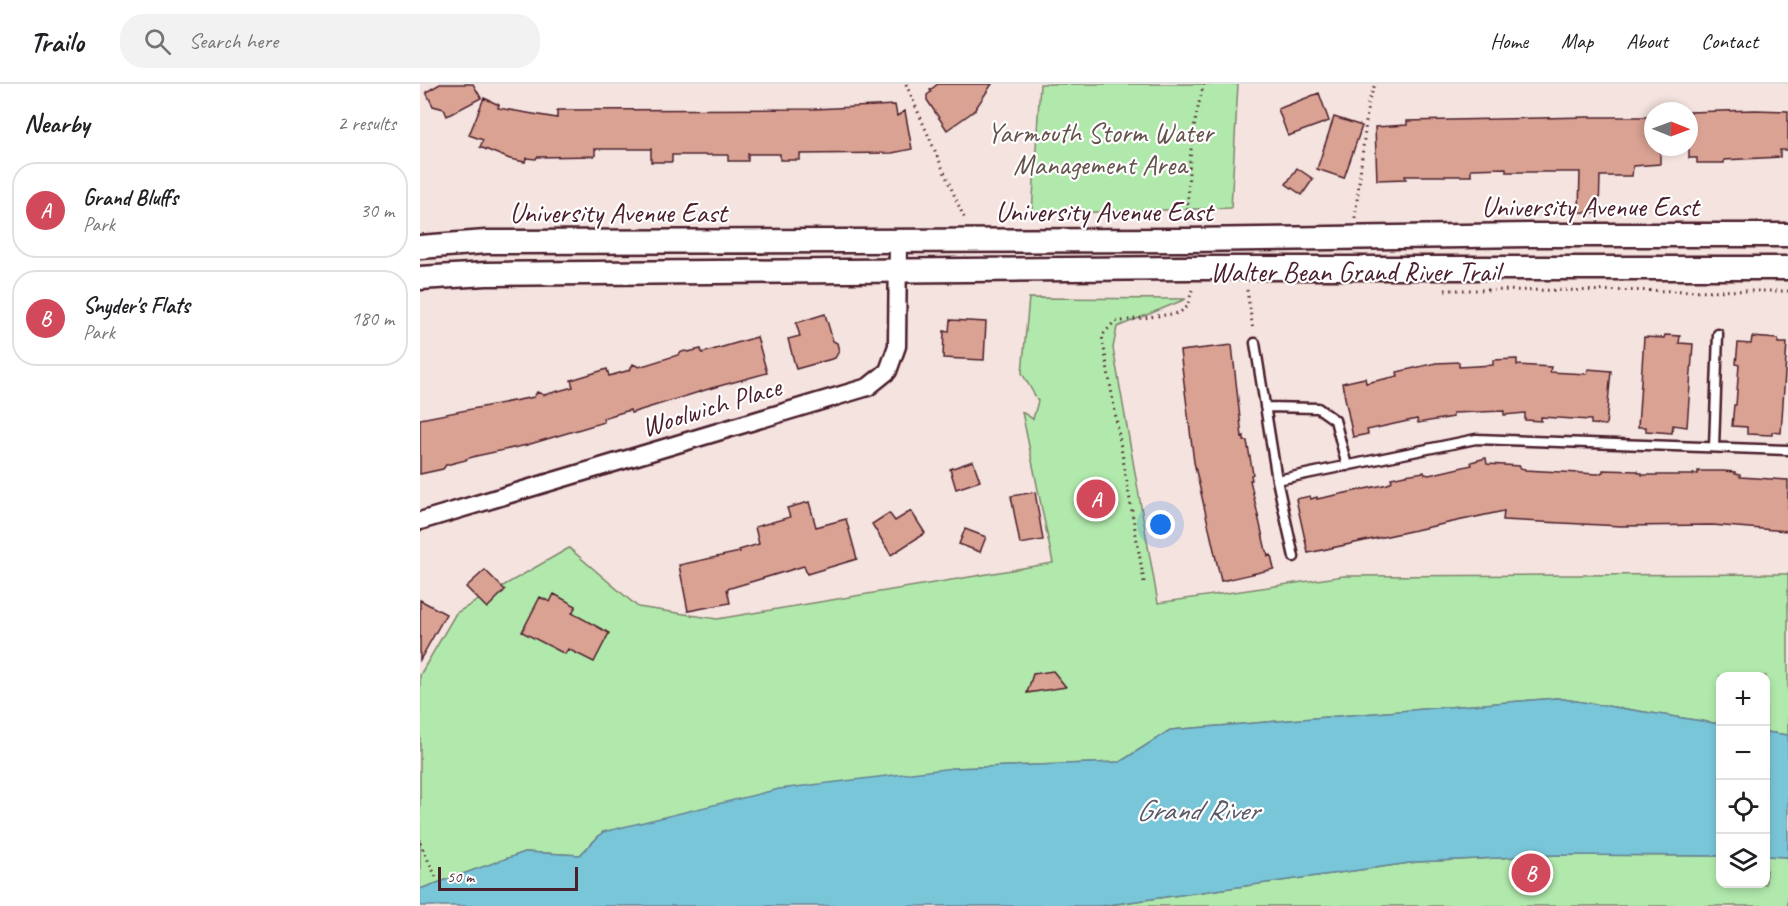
<!DOCTYPE html>
<meta charset="utf-8">
<style>
:root{--surface:#fff;--page:#f2f2f2;--text:#202124;--muted:#757577;--line:#e0e0e0;--accent:#d1495b}
body{margin:0;font-family:Caveat,sans-serif;background:var(--page);color:var(--text)}
.controls{position:absolute;right:18px;bottom:18px;display:grid;overflow:hidden;border-radius:12px;box-shadow:0 3px 9px #0003}
.controls button{width:54px;height:54px;display:grid;place-items:center;padding:0;border:0;border-bottom:2px solid var(--line);background:var(--surface);color:var(--text);font:30px sans-serif}
.compass{position:absolute;left:1224px;top:18px;width:54px;height:54px;border-radius:50%;background:var(--surface);box-shadow:0 3px 9px #0003;rotate:91deg}
.scale{position:absolute;left:18px;bottom:15px;width:140px;box-sizing:border-box;padding-left:6px;border:3px solid #4a1f2b;border-top:0;font-size:16px;line-height:21px;white-space:nowrap;color:#4a1f2b;-webkit-text-stroke:4px #fff;paint-order:stroke}
.you{position:absolute;left:741px;top:441px;width:21px;height:21px;margin:-15px;border:4px solid #fff;border-radius:50%;background:#1a73e8;box-shadow:0 0 0 9px #1a73e833}
.badge{display:grid;place-items:center;width:39px;height:39px;border-radius:50%;background:var(--accent);color:#fff;font-size:20px;font-weight:700}
.pin{position:absolute;translate:-50% -50%;border:3px solid #fff;box-shadow:0 2px 6px #0006}
.list{margin:0;padding:0;list-style:none}
h2{display:flex;justify-content:space-between;align-items:center;height:78px;margin:0;padding:0 24px;font-size:26px}
h2 small{font-size:20px;font-weight:400;color:var(--muted)}
.list li{display:grid;grid-template-columns:39px 1fr auto;gap:18px;align-items:center;box-sizing:border-box;height:96px;margin:0 12px 12px;padding:0 12px;border:2px solid var(--line);border-radius:24px}
.list b{display:block;font-size:22px;white-space:nowrap}
.list p{margin:0;font-size:20px;white-space:nowrap;color:var(--muted)}
.list em{font-size:20px;font-style:normal;color:var(--muted)}
.icon{flex:none;width:33px;height:33px;fill:none;stroke:currentColor;stroke-width:2;stroke-linecap:round;stroke-linejoin:round}
.map{position:relative;flex:none;width:1368px;height:822px;overflow:hidden}
header{display:flex;align-items:center;gap:36px;box-sizing:border-box;height:84px;padding:0 30px;background:var(--surface);border-bottom:2px solid var(--line)}
header strong{font-size:28px}
nav{display:flex;gap:33px;margin-inline-start:auto;font-size:21px}
.search{width:420px;height:54px;background:var(--page);display:flex;align-items:center;gap:15px;box-sizing:border-box;padding:0 21px;border-radius:24px;color:var(--muted);font-size:22px}
main{display:flex}
aside{flex:1;background:var(--surface)}
.map>svg:first-child{display:block}
.green{fill:#b1e9ac;stroke:#7e846c;stroke-width:1.5}
.water{fill:#79c6d9;stroke:#668393;stroke-width:1.5}
.building{fill:#daa293;stroke:#4a1f2b;stroke-width:1.5}
.lines{fill:none;stroke-linecap:round;stroke-linejoin:round}
.lane-casing{stroke:#4a1f2b;stroke-width:13}
.street-casing{stroke:#4a1f2b;stroke-width:21}
.secondary-casing{stroke:#4a1f2b;stroke-width:27}
.path{stroke:#4a1f2b;stroke-width:3;stroke-dasharray:1.5 4.5;stroke-linecap:butt}
.lane{stroke:#fff;stroke-width:8}
.street{stroke:#fff;stroke-width:16}
.secondary{stroke:#fff;stroke-width:22}
.labels{text-anchor:middle;stroke-width:4.5;stroke-linejoin:round;paint-order:stroke}
.park-label{font-size:28px;fill:#64524b;stroke:#fff}
.street-label{font-size:28px;fill:#4a1f2b;stroke:#fff}
.water-label{font-size:30px;font-style:italic;fill:#5a5968;stroke:#fff}
</style>
<header>
<strong>Trailo</strong>
<div class="search"><svg class="icon" aria-label="search" viewBox="0 0 24 24"><circle cx="10" cy="10" r="6"/><path d="M15 15l6 6"/></svg>Search here</div>
<nav><a>Home</a><a>Map</a><a>About</a><a>Contact</a></nav>
</header>
<main>
<aside>
<h2>Nearby<small>2 results</small></h2>
<ul class="list">
<li><span class="badge">A</span><div><b>Grand Bluffs</b><p>Park</p></div><em>30 m</em></li>
<li><span class="badge">B</span><div><b>Snyder's Flats</b><p>Park</p></div><em>180 m</em></li>
</ul>
</aside>
<div class="map">
<svg width="1368" height="822" viewBox="0 0 1368 822">
<rect width="100%" height="100%" fill="#f4e3df"/>
<filter id="ink" filterUnits="userSpaceOnUse"><feTurbulence type="fractalNoise" baseFrequency=".0167" numOctaves="2"/><feDisplacementMap in="SourceGraphic" scale="12" xChannelSelector="R" yChannelSelector="G"/><feConvolveMatrix kernelMatrix="1 2 1 2 8 2 1 2 1" color-interpolation-filters="sRGB"/></filter>
<g filter="url(#ink)">
<!-- green -->
<path class="green" d="M620,0H818L811,124L612,130Z
M609,214L766,215L697,243L693,264L738,519L924,492L1368,490V651L1346,648V592H1300V640L1137,614L750,646L700,678L533,684L183,748L160,771L105,768L0,805V591L36,529L149,464L218,523L297,535L633,479L602,328L613,335L618,317L602,289Z
M1136,771L1300,772V800H1346V772L1368,773V822H681L997,778Z"/>
<!-- water -->
<path class="water" d="M1137,614L1300,640V772L1136,771L997,778L681,822H0V805L105,768L160,771L183,748L359,705L533,684L700,678L750,646Z
M1346,648L1368,651V773L1346,772Z"/>
<!-- building -->
<path class="building" d="M20,0H53L61,14L27,32L24,25L13,22L6,8Z
M518,0H572L554,27L527,46L507,16V11L511,8L510,6Z
M899,9L909,37L868,52L858,25Z
M64,14L79,21L78,24L137,34V26L394,25L475,21L477,32L485,27L492,65L472,69L380,70V76H360V70H328V77H308V71H252V78H231V65H175V72L117,73L116,75L106,74L105,78L90,75L60,63L63,56L49,51Z
M1335,26L1368,27V66H1360V73L1304,76V79H1277V74H1269V28Z
M914,33L942,42L924,94L897,85Z
M1168,33H1233V63H1240V80L1213,82L1212,92H1180L1179,129L1159,128L1160,88H1086V84L1051,85V92H985L986,95L957,96L955,43L987,41V37Z
M877,84L893,95L882,111L866,100Z
M405,230L413,257L417,259L419,267L415,274L376,285L368,255L380,252L376,239Z
M530,236L566,238L564,276L523,274L524,247L529,248Z
M1245,251L1260,252L1259,259L1273,260L1267,343L1253,341L1252,349L1226,347V343H1218L1224,253L1244,254Z
M337,253L347,289L292,304L211,329L210,326L183,334L184,338L107,361L56,372L46,375V376L26,381L23,385L0,390V335L114,313L117,308L124,311L153,303L151,296L187,285L189,292L210,286L213,280L219,283L258,271L259,269L265,267L268,268L281,265L282,269Z
M1332,253L1358,255V259H1367L1361,349L1352,348V351L1327,350V343L1312,342L1314,321H1316L1319,281L1316,280L1318,259L1331,260Z
M812,261L822,353L824,352V357H827L833,390L831,391L832,396H830L846,467H847L848,472L851,471L854,485L801,497L774,378L760,267Z
M1097,275V281L1131,283L1130,288L1167,290L1168,285L1191,287L1186,341L1171,340V336L1121,333V337L1105,336V329L1084,331V327L1033,329V333L998,339L997,335L947,346L948,350L933,353L922,299L945,294L946,299L978,292L977,288L1016,279L1039,278V283L1073,281V276Z
M1066,374L1067,380L1100,382V384L1105,385V386L1178,390L1183,388V386L1218,387V389H1222V391H1273V390H1278V387H1302L1315,388V390L1320,391V393L1368,396V447L1292,441L1201,442L1083,436L1084,427L888,469L876,415L890,412L891,415L897,413V415L968,400L972,397L971,394L985,391L1004,388L1005,390L1009,391L1052,381L1051,378Z
M553,377L560,397L536,405L530,385Z
M615,408L623,456L600,460L591,412Z
M389,418L396,443L426,435L437,475L387,490L384,482L307,505L310,519L268,527L259,481L320,468L319,466L339,460L335,443L370,433L367,424Z
M491,427L505,449L471,471L452,440L469,429L475,437Z
M545,445L566,453L560,468L539,460Z
M65,486L85,506L67,524L46,503Z
M134,510L156,522L152,529L189,549L174,578L148,565L145,570L102,548L120,513L130,518Z
M0,516L26,530L0,576Z
M633,587L646,603L607,609L613,590Z"/>
<g class="lines">
<!-- lane casing -->
<g class="lane-casing">
<path id="lane" d="M835,259L857,396L874,473
M845,323L898,324L915,336L927,382
M1294,363L1298,250
M857,396L1056,355L1368,366"/>
</g>
<!-- street casing -->
<g class="street-casing">
<path id="street" d="M0,437L448,303L468,287L477,262L478,157"/>
</g>
<!-- secondary casing -->
<g class="secondary-casing">
<path id="secondary" d="M0,163L66,158L768,156L1109,151H1368
M0,194L66,190L769,184H1368"/>
</g>
<!-- path -->
<path class="path" d="M486,0L545,136
M935,134L948,20L955,0
M768,138C767,91 771,45 784,0
M827,206L833,246
M1025,206L1368,207
M724,498L682,252L694,238L759,229L767,223L772,206
M0,759L17,795"/>
<!-- lane -->
<use href="#lane" class="lane"/>
<!-- street -->
<use href="#street" class="street"/>
<!-- secondary -->
<use href="#secondary" class="secondary"/>
</g>
</g>
<g class="labels">
<!-- park labels -->
<g class="park-label">
<text x="680" y="58">Yarmouth Storm Water<tspan x="680" dy="32">Management Area</tspan></text>
</g>
<!-- street labels -->
<g class="street-label">
<text x="1170" y="132">University Avenue East</text>
<text x="684" y="137">University Avenue East</text>
<text x="198" y="138">University Avenue East</text>
<text x="935" y="197">Walter Bean Grand River Trail</text>
<text transform="translate(291 322) rotate(-17)" y="10">Woolwich Place</text>
</g>
<!-- water labels -->
<g class="water-label">
<text x="777" y="736">Grand River</text>
</g>
</g>
</svg>
<div class="controls">
<button>+</button>
<button>−</button>
<button><svg class="icon" aria-label="locate" viewBox="0 0 24 24"><circle cx="12" cy="12" r="6"/><path d="M12 2v4M12 18v4M2 12h4M18 12h4"/></svg></button>
<button><svg class="icon" aria-label="layers" viewBox="0 0 24 24"><path d="M12 4l9 5-9 5-9-5zM3 14l9 5 9-5"/></svg></button>
</div>
<svg class="compass" viewBox="-18 -18 36 36"><path d="M0-13l5 13h-10z" fill="#e53935"/><path d="M0 13l5-13h-10z" fill="#757577"/></svg>
<div class="scale">50 m</div>
<div class="you"></div>
<div class="pin badge" style="left:676px;top:415px">A</div>
<div class="pin badge" style="left:1111px;top:789px">B</div>
</div>
</main>
